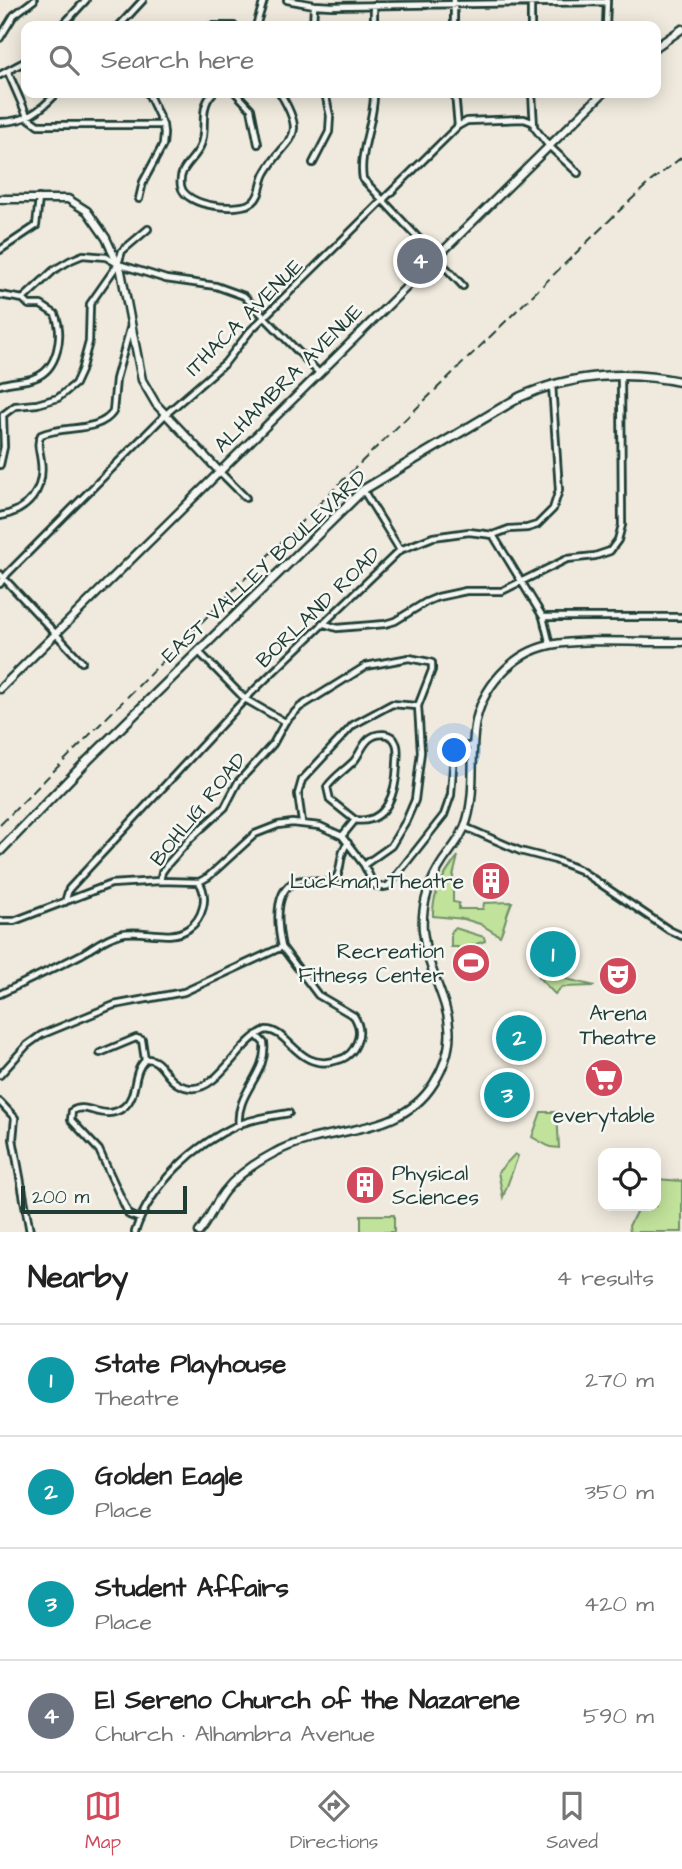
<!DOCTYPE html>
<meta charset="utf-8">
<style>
:root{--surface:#fff;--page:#f2f2f2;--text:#222;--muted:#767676;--line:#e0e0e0;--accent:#d1495b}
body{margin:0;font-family:"Architects Daughter",sans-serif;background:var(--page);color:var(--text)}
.controls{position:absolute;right:21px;bottom:21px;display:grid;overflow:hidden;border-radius:14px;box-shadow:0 4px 18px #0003}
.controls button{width:63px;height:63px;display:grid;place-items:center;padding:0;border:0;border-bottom:2px solid var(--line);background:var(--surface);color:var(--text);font:35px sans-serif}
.scale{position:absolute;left:21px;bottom:18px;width:166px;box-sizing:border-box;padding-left:7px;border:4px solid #1f3d34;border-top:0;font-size:19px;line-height:24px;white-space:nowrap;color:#1f3d34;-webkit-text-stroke:5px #f6f6f2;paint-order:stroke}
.you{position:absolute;left:455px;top:751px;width:24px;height:24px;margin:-18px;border:5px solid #fff;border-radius:50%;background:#1a73e8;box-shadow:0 0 0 10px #1a73e833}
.badge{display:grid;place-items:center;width:46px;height:46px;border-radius:50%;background:var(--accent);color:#fff;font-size:23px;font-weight:700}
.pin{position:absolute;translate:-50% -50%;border:4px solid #fff;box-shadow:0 2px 7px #0006}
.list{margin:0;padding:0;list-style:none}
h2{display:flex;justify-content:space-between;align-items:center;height:91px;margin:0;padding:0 28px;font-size:30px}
h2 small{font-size:23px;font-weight:400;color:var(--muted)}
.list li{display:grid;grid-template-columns:46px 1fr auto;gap:21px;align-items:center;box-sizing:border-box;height:112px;padding:0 28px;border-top:2px solid var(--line)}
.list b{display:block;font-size:26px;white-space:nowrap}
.list p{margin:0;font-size:23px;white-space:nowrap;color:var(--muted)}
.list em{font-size:23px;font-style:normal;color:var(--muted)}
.icon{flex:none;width:38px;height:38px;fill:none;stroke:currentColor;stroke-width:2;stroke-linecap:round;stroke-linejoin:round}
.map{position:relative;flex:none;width:682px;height:1232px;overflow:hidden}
.search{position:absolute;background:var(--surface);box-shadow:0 4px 18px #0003;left:21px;right:21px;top:21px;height:77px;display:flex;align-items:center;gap:18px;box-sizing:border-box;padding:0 24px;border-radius:14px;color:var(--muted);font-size:26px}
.sheet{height:539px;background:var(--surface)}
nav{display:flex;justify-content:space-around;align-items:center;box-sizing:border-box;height:98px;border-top:2px solid var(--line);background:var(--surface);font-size:19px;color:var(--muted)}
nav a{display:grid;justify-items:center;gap:4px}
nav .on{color:var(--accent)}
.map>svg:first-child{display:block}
.green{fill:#c1e29b;stroke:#709068;stroke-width:2}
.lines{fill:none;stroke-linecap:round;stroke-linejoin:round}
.street-casing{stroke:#1f3d34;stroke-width:10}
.secondary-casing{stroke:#1f3d34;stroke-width:11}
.primary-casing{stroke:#1f3d34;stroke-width:12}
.street{stroke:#f6f6f2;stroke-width:4.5}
.secondary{stroke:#f6f6f2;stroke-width:6}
.primary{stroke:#f6f6f2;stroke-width:7}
.rail{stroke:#1f3d34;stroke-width:2;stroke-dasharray:10 5;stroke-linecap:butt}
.labels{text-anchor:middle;stroke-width:5;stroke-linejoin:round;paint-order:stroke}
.street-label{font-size:21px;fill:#1f3d34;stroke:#f6f6f2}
.poi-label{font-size:21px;fill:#1f3d34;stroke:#f6f6f2;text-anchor:end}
</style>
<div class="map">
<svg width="682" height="1232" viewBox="0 0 682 1232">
<rect width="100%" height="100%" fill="#f0eade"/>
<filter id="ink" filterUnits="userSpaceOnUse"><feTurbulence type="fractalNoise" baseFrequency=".0143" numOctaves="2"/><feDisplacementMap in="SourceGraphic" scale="14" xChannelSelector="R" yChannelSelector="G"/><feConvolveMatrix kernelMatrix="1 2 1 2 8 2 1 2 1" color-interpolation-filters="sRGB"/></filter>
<g filter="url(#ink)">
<!-- green -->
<path class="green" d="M458,856L453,876V902L459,903V909H483L484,903L512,902C506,915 505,925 500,936L480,924L464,919L433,916C432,894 443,875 458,856Z
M455,928L484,937L485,941L464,948L463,968L459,969L458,947H451V931Z
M541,973L595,986L562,987L555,994L538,977Z
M541,1112H557L559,1148L550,1147L532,1137Z
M515,1154L518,1156L503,1197L498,1172Z
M656,1179L682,1181V1232H630L629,1226L639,1206H656Z
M361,1215H394V1232H361Z"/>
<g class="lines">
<!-- street casing -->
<g class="street-casing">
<path id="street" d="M287,0L314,5L332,6L607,2
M454,0V26
M531,0V26
M374,5V26
M62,26L86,0
M119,26L143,0
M211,26H234
M256,26L264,0
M313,26L314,5
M606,26L607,0
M0,38L14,15L34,0
M8,72L28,118L38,125H163
M0,75L26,61
M213,93C197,109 209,131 199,149C192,162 178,169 181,186C185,207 239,212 253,202C262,195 260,181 266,172C287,135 309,141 280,93
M236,93L251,109L258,144
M374,93C375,120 358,153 363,179L463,286
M455,93L458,126
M532,93L534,127L548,145L578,173
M0,122C26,122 40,111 57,93
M313,163L329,132L330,116L325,93
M139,199L143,182L163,145L164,134L163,125L148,93
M0,250L36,226L39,198
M0,295L23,299L54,270L71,260L83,255L106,257L118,264L166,279L216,286L244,296L318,372
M0,385C11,381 23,382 34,378C58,370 64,335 55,314L41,305H29L23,299
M0,465L4,447L3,415L15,406L37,404L58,398L75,384L81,371L89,342L90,304L118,264L122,251L148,229
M219,471L246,498
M363,490L400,550
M0,516C28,511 45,490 41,461C40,451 36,444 41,435C63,425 99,433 113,412L116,379L131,325
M493,535L543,617L550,645
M0,574L82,662
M0,584L7,574L166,414L225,363L250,331L458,126L467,121L524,119L532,122
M543,617H682
M322,623L337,628L385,624L395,621L426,602L438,597L466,591H502L567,559L595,556L610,551L618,540L622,525L621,376
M198,651L245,699L285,722
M302,822L298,794L302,780L353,725L392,704L417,706
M465,827L520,851L555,860L580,870L669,930L682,936
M342,836L355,820L330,800L327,787C334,777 345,770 354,761C360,754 362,745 369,739C377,732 392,732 396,743C399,749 397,758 397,765C396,790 388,825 355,820
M160,881L162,872L167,865L191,838L225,807L238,782L273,744L285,722L300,707L366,666L409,658L429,662L432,663V670L418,706L421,752L415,800L406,821L391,846L364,865
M65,902L69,889L245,699L400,550L433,537L469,532L493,535L509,529L527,528L537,525L553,509L559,490L552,384
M0,921H14L111,884L160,881L199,882L208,877L255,834L278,825L292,823L320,826L342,836L364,865L374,885L383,887L388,886L444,815L451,795L454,753L459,748L473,745
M0,994C27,981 55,968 82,954C94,947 106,937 120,934C141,928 169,942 188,929C203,919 209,897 199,882
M100,1053L136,1038L142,1040L145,1060
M0,1075L27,1045L41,1035L114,1005L184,992L282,947C277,924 272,880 306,880C316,880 324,885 333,882C344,871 337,855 348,843
M0,1102L15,1118L13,1139L30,1232
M239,1125C235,1093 268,1074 264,1043L256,1035
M140,1219L129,1215L99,1150L71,1120L72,1111C87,1101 104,1123 124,1107C139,1095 131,1070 147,1059C165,1059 164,1085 190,1088C218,1092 239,1040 266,1030C290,1030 298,1073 338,1060C347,1058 354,1051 357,1042C361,1033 359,1024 354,1016L318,995L282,947
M135,1232C151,1184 195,1144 240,1124C256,1118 272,1116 289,1113"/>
</g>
<!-- secondary casing -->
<g class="secondary-casing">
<path id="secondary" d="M656,47L682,29
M0,199H68L87,211L106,238L121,271L142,380L156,404L219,471
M0,689L603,93
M199,1232C209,1220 214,1205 224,1192C237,1175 255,1163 274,1153C326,1124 399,1140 434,1083C472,1021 429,990 423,931C421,906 429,882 443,861C452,848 463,836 467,820C476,789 470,758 475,726C481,688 512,653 550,645C587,638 643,643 682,642"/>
</g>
<!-- primary casing -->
<g class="primary-casing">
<path id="primary" d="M0,851L88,760L363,490L520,397C571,374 628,370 682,382"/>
</g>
<!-- street -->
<use href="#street" class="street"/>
<!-- secondary -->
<use href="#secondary" class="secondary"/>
<!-- primary -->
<use href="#primary" class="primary"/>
<!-- rail -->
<path class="rail" d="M0,825L348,475L618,212L650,182L682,157"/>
</g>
</g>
<!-- icons -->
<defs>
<g id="building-disc" transform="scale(2.0125)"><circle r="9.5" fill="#d1495b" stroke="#f6f6f2"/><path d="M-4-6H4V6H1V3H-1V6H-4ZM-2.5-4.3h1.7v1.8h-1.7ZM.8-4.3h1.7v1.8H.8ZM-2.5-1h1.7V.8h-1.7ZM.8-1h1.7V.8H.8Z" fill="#fff"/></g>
<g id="stadium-disc" transform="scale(2.0125)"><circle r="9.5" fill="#d1495b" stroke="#f6f6f2"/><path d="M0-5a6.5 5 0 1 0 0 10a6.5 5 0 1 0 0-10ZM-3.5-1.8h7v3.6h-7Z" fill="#fff"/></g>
<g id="theatre-disc" transform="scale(2.0125)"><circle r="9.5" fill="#d1495b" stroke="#f6f6f2"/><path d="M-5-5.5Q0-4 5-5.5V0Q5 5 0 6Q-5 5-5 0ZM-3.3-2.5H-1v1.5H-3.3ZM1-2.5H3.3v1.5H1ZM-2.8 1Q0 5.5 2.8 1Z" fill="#fff"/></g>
<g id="supermarket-disc" transform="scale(2.0125)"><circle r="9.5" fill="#d1495b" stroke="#f6f6f2"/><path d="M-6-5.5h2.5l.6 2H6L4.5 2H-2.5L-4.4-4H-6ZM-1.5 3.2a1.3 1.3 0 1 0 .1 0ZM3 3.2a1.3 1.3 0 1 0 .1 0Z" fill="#fff"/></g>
</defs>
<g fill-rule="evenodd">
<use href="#building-disc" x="491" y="881"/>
<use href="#stadium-disc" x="471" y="963"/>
<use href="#theatre-disc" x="618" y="976"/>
<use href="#supermarket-disc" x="604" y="1078"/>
<use href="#building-disc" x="365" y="1185"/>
</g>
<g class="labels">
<!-- street labels -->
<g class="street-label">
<text transform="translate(244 317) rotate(-45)" y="7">ITHACA AVENUE</text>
<text transform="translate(288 378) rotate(-45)" y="7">ALHAMBRA AVENUE</text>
<text transform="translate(264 566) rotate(-43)" y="7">EAST VALLEY BOULEVARD</text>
<text transform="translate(318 607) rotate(-44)" y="7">BORLAND ROAD</text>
<text transform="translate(198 809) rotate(-51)" y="7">BOHLIG ROAD</text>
</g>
<!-- poi labels -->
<g class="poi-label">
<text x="464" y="888">Luckman Theatre</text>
<text x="444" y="958">Recreation<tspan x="444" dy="24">Fitness Center</tspan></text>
<text x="618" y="1020" text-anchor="middle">Arena<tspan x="618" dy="24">Theatre</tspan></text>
<text x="604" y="1122" text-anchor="middle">everytable</text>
<text x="392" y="1180" text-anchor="start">Physical<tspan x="392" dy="24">Sciences</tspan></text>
</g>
</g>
</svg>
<div class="controls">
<button><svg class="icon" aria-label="locate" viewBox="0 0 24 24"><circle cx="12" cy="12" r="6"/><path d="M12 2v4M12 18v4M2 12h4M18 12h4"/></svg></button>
</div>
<div class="scale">200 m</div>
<div class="you"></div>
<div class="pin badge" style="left:553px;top:954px;background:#0f9aa8">1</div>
<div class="pin badge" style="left:519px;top:1038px;background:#0f9aa8">2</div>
<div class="pin badge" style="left:507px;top:1095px;background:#0f9aa8">3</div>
<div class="pin badge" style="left:420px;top:261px;background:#6b7280">4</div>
<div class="search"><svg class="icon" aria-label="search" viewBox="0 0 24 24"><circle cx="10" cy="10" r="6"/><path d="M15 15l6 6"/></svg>Search here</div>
</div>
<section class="sheet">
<h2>Nearby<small>4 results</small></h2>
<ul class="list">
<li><span class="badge" style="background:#0f9aa8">1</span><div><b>State Playhouse</b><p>Theatre</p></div><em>270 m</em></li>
<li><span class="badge" style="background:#0f9aa8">2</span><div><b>Golden Eagle</b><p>Place</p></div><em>350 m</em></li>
<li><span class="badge" style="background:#0f9aa8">3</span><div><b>Student Affairs</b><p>Place</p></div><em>420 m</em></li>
<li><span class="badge" style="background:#6b7280">4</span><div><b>El Sereno Church of the Nazarene</b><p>Church · Alhambra Avenue</p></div><em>590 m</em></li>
</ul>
</section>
<nav>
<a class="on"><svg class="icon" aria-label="map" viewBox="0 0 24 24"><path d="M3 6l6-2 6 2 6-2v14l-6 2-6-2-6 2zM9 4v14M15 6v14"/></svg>Map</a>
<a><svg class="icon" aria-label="directions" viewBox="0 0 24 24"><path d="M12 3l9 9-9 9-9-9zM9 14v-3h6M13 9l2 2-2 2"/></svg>Directions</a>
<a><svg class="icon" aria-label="saved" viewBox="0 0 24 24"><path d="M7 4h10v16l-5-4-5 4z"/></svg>Saved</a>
</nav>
